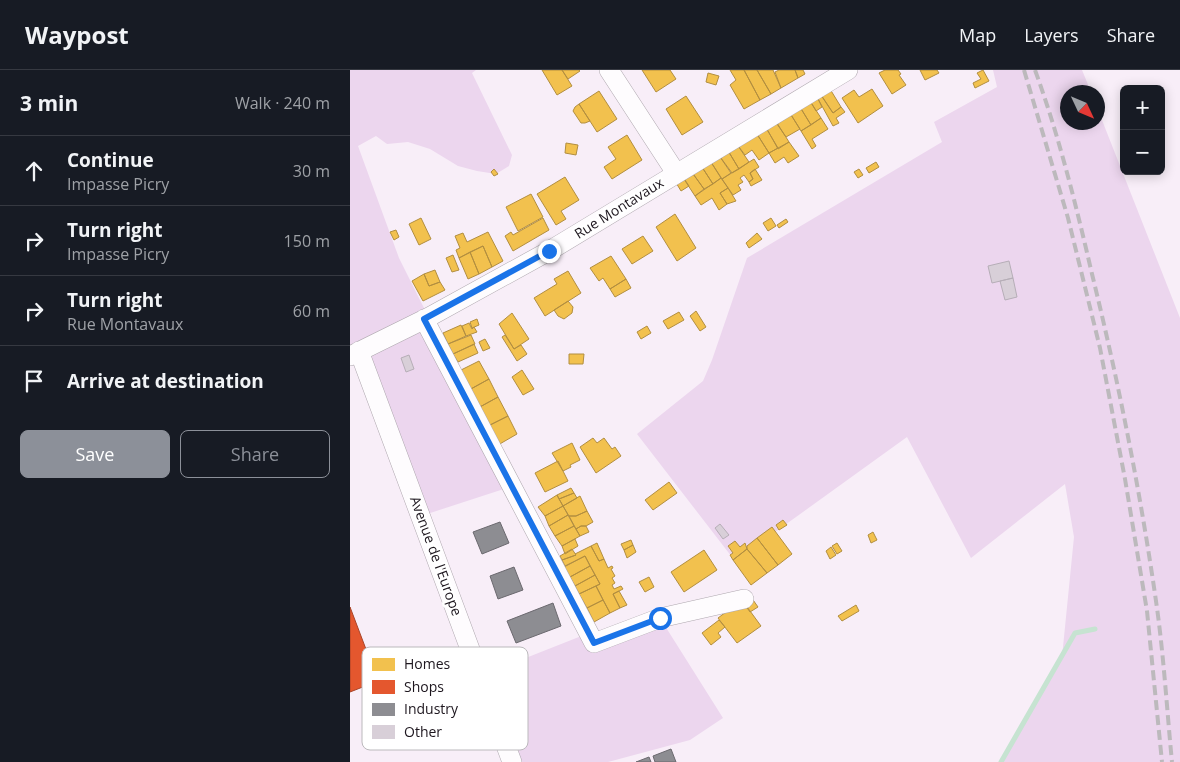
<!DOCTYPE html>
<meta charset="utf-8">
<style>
:root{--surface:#171b24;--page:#242831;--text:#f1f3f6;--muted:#9ea1a6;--line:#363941;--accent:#8c9099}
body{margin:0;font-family:"Open Sans",sans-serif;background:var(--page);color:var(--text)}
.controls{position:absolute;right:15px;top:15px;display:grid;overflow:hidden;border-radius:8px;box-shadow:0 2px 12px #0003}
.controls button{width:45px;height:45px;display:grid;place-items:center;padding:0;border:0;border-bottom:1px solid var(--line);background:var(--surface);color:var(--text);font:25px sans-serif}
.compass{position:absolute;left:710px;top:15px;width:45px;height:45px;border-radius:50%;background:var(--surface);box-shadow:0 2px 12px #0003;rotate:134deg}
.stop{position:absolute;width:15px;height:15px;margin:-11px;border:4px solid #1a73e8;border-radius:50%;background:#fff}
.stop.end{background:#1a73e8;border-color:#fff;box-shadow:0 1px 5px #0008}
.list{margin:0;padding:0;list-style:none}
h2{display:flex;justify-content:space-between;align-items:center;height:65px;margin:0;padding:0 20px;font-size:21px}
h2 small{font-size:16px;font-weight:400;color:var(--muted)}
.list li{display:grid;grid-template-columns:32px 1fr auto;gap:15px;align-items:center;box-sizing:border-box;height:70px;padding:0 20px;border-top:1px solid var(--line)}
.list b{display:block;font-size:19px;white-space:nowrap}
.list p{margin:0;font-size:16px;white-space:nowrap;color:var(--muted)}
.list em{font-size:16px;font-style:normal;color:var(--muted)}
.actions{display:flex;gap:10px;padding:15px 20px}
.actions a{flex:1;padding:11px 0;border:1px solid var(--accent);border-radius:8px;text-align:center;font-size:18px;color:var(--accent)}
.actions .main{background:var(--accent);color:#fff}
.icon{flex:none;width:28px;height:28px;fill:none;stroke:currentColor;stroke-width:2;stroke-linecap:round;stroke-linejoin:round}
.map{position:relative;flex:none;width:830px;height:692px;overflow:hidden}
header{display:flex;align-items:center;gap:30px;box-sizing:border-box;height:70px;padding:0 25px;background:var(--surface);border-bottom:1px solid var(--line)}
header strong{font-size:24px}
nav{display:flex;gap:28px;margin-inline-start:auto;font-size:18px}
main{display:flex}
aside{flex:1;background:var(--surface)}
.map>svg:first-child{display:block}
.green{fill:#ecd6ee}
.homes{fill:#f2c14e;stroke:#b28e40}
.shops{fill:#e4572e;stroke:#a84429}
.industry{fill:#8d8d92;stroke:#6b696f}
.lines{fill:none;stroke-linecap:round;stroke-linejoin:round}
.stream{stroke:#c6e3d1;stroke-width:5}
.building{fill:#d8cfd8;stroke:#b6aeb7}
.minor-casing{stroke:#afa8af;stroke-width:20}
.minor{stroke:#fefcfe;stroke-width:19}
.rail{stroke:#bcb9bc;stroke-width:4;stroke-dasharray:10 5;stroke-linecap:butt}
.route{stroke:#1a73e8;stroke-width:6}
.labels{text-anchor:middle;stroke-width:5;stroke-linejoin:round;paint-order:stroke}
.street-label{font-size:14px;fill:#1d161e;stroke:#fff}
.key{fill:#fff;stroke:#bbb9bc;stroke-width:1}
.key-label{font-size:14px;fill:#1d161e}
</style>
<header>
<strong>Waypost</strong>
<nav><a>Map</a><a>Layers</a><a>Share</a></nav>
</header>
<main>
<aside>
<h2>3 min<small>Walk · 240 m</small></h2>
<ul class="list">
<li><svg class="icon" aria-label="ahead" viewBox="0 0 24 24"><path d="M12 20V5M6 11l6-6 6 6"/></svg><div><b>Continue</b><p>Impasse Picry</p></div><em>30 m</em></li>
<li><svg class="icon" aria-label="right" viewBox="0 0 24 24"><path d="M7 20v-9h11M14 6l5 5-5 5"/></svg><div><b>Turn right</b><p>Impasse Picry</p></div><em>150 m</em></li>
<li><svg class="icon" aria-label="right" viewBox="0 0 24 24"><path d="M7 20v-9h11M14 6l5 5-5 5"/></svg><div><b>Turn right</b><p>Rue Montavaux</p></div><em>60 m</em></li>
<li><svg class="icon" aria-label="arrive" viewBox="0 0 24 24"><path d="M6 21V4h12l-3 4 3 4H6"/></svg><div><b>Arrive at destination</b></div></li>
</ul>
<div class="actions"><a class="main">Save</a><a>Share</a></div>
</aside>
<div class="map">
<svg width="830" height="692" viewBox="0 0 830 692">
<rect width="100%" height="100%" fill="#f8eef8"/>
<!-- green -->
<path class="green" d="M0,0H126L122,3L162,85L159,96L146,104L127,101L108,96L80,79L58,72L37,74L26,66L8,76L49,188L163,416L71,446L9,281L0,286Z
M643,0H732L741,22H718V52H748V40L830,248V692H652L712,587L724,467L715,414L621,488L557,367L385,491L287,364L353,311L362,290L397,188L592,72L584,52L647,17Z
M310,548L373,648L340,670L258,692H162L130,606L239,563L245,573Z"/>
<!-- homes -->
<path class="homes" d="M192,0H212L222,16L207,25Z
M212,0H229L230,1L218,9Z
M292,0H320L326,9L306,22Z
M380,0H394L410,30L394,39L380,15L386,10Z
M394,0H407L421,24L410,30Z
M407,0H423L431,18L421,24Z
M429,0H445L448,8L431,18L425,2Z
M445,0H453L455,4L448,8Z
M535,0H548L551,4L549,5L556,15L542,24L529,3Z
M570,0H587L589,3L575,10Z
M633,0L639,11L625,18L623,13L631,9L627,3Z
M358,3L369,6L366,15L356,12Z
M480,19L491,37L483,43L471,25Z
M522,19L533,36L508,53L492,28L504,20L509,27Z
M249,21L267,49L247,62L229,34Z
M471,25L483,43L491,37L495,42L486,48L489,53L483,56L467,27Z
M336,26L353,52L332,65L316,39Z
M467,27L472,37L466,41L460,31Z
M460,31L471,48L461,55L450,37Z
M229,34L240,51L235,53H231L223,41L225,37Z
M450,37L461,55L451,61L440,43Z
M441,45L450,59L436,67L427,54Z
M471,48L478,59L462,69L466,76L462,79L451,61Z
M427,53L439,72L428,79L417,59Z
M416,58L428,78L419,83L407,64Z
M407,64L419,83L409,90L402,80L395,85L386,73Z
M277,65L292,90L262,109L254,97L266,89L258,77Z
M439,72L449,86L438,93L434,87L425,93L419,83Z
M216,73L228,75L226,85L215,83Z
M386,73L399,92L389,99L377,79Z
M377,79L389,99L382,103L368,84Z
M368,84L381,103L372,109L359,89Z
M359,89L371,108L363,114L350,94Z
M404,89L409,97L400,103L403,109L399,112L394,105L390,108L393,112L388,115L391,120L383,125L372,109Z
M526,92L529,97L519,103L516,98Z
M350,94L363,114L354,119L341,101Z
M144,99L148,104L144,106L141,102Z
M405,99L412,110L401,116L399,112L403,109L400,103Z
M509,99L513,105L508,108L504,102Z
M341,101L354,119L345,126L332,106Z
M215,107L229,130L211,141L216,149L206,155L187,124Z
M333,107L339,116L331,121L325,111Z
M371,108L378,118L370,123L377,134L369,140L362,128L351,135L345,126Z
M378,118L386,131L377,134L370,123Z
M181,124L193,147L168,161L156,137Z
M325,144L346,178L327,191L306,157Z
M71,148L81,169L69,175L59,154Z
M193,148L199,160L163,181L155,166L161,162L163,165Z
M421,148L426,156L418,161L413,153Z
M436,149L438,152L429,158L427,155Z
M46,160L49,167L44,170L40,162Z
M138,162L153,191L142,197L133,176L109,188L106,180L110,178L105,166L113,163L117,172Z
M407,163L412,169L399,178L396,173Z
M293,166L303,181L282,194L272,179Z
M133,176L142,197L129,204L120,182Z
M120,182L129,204L118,209L109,188Z
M103,185L109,200L102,202L96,188Z
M261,186L276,209L260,219L253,208L249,211L240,198Z
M85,200L90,212L79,216L74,204Z
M218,201L231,223L195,246L184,228L207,214L204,209Z
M74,204L79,216L90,212L95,220L73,231L62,211Z
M276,209L281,218L265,227L260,219Z
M218,231L223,237L222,243L214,249L208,246L204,240Z
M346,241L356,257L350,261L340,246Z
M329,242L334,250L318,259L313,251Z
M162,243L179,269L164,279L149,254Z
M127,249L129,255L122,258L120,252Z
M119,253L122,259L124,257L127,262L116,266L112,256Z
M111,255L116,266L98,274L93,263Z
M297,256L301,263L291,269L287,262Z
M121,265L125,274L103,284L98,274Z
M155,265L164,279L171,275L177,284L167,291L152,267Z
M135,269L140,278L133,281L129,272Z
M124,274L128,283L108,292L103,284Z
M219,284H234L233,294H219Z
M129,291L139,309L119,320L109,301Z
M172,300L184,319L173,325L162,307Z
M139,309L148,327L128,338L119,320Z
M148,327L158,346L138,356L128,338Z
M158,346L167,364L148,375L138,356Z
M243,368L247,373L254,368L262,379L265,377L271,386L246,403L230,377Z
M222,373L230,390L220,395L221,397L213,401L202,383Z
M208,391L218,411L195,422L185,403Z
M319,412L327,423L303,440L295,430Z
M221,418L224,423L209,429L207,425Z
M224,423L227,428L213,436L209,429Z
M207,425L213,436L195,446L188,437Z
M230,426L237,441L226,446H219L213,436Z
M213,436L218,445L199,456L195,446Z
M237,441L243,452L236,456H231L226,459L219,446H226Z
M218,445L224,456L205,466L199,456Z
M433,450L437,455L429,460L426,455Z
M224,456L230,466L212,476L205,466Z
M231,456H236L239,462L230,466L226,459Z
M422,457L442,484L428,495L407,468Z
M523,462L527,470L521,473L518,465Z
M407,468L428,495L417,503L397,479V476Z
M225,469L228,476L215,484L212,476Z
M281,470L283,475L274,480L271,474Z
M385,471L390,477L395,473L397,479L383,490L380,485L383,483L378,476Z
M247,473L254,489L249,491L241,476Z
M487,473L492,481L487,484L482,476Z
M283,475L286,482L277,488L274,480Z
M241,476L249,491L254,489L258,498L262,496L263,498L261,499L265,506L262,508L265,513L262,515L264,519L271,516L273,519L263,524L270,538L260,543L246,516L250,514L235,486L215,496L212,490L226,485L225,484Z
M481,477L486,485L480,489L476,481Z
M222,479L226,485L212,490L210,486Z
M397,479L417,503L401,515L383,490Z
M354,480L367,500L334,522L321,502Z
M235,486L240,496L220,507L214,497Z
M240,496L245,505L225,516L220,507Z
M245,505L250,514L229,524L225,516Z
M299,507L304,517L295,522L289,512Z
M246,516L253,530L237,538L229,524Z
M269,521L277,535L270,538L263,524Z
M401,527L408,537L400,542L393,532Z
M253,530L260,543L244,552L237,538Z
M392,530L411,556L387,573L368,548Z
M506,535L509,541L492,551L488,546Z
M369,550L375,557L368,563L371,567L361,575L352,563Z"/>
<!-- shops -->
<path class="shops" d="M0,537L28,611L0,622Z"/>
<!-- industry -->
<path class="industry" d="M150,452L159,473L132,484L123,462Z
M164,497L173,520L148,529L140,506Z
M203,533L211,556L166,573L157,551Z
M321,679L326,692H305L303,686Z
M299,687L301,692H286Z"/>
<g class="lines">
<!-- stream -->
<path class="stream" d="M651,692L725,563L745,559"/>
</g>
<!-- building -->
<path class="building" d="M659,191L663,208L642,213L638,196Z
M663,208L667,227L655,230L650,211Z
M59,285L64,299L56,302L51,288Z
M370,454L379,465L373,469L365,458Z"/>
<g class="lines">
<!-- minor casing -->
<g class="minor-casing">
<path id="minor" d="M259,0L326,103
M74,249L244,573L310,548L394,529
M9,281L162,692
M0,286L79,247L199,181L498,0"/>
</g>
<!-- minor -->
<use href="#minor" class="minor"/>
<!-- rail -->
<path class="rail" d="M674,0L718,148L750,278L775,409L797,541L812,692
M685,0C709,66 726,135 742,204C769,314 791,425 807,538C814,589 817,641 822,692"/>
</g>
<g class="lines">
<!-- route -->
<path class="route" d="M199,181L74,249L244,573L310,548"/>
</g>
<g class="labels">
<!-- street labels -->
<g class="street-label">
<text transform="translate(269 138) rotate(-32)" y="5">Rue Montavaux</text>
<text transform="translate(86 486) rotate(70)" y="5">Avenue de l'Europe</text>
</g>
</g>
<!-- legend -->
<rect x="12" y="577" width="166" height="103" rx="8" class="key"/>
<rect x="22" y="588" width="23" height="13" fill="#f2c14e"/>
<rect x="22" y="610" width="23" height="14" fill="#e4572e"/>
<rect x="22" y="633" width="23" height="13" fill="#8d8d92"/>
<rect x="22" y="655" width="23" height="14" fill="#d8cfd8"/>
<g class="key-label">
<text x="54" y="599">Homes</text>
<text x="54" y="622">Shops</text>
<text x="54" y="644">Industry</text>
<text x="54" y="667">Other</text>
</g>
</svg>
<div class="controls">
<button>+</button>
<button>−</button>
</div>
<svg class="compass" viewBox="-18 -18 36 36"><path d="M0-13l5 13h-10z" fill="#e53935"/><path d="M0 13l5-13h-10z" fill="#9ea1a6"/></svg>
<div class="stop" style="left:310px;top:548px"></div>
<div class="stop end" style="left:199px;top:181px"></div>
</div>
</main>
